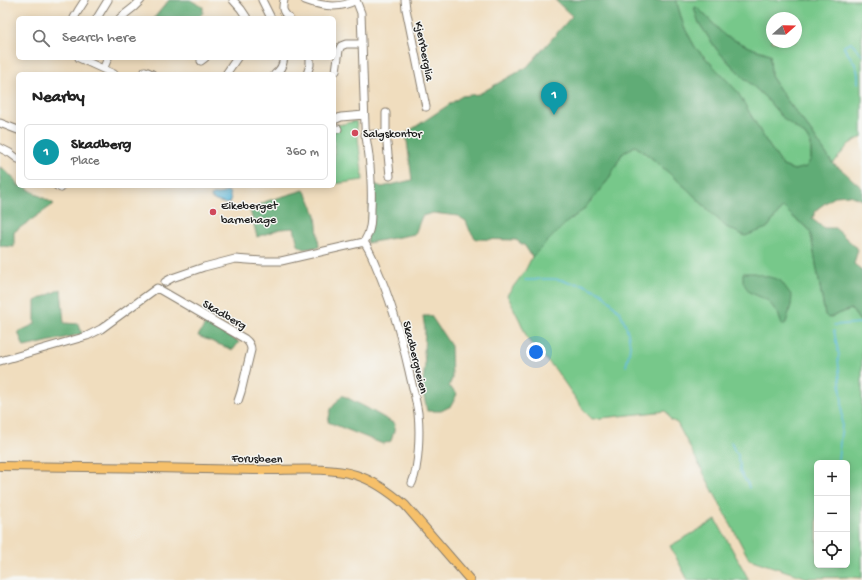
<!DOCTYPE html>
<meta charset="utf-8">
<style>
:root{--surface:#fff;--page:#f2f2f2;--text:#222;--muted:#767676;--line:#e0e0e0;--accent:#111827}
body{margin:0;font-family:"Gochi Hand",sans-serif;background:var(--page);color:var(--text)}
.controls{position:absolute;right:12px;bottom:12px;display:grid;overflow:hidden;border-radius:6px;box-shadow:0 2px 10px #0003}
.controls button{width:36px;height:36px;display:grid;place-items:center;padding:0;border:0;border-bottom:1px solid var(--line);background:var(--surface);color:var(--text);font:20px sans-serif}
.compass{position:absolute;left:766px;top:12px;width:36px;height:36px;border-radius:50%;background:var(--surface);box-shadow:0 2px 10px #0003;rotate:70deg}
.you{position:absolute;left:536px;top:352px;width:14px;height:14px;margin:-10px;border:3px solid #fff;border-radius:50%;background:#1a73e8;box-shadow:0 0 0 6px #1a73e833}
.badge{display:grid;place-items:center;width:26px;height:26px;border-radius:50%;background:var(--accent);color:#fff;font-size:13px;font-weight:700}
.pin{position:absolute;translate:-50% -33px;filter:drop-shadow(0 1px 2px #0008)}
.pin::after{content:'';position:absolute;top:21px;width:14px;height:12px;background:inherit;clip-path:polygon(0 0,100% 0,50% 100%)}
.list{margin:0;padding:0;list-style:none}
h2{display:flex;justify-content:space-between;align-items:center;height:52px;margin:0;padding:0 16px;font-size:17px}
h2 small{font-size:13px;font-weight:400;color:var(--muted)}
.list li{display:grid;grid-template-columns:26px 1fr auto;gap:12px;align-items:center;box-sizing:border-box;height:56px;margin:0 8px 8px;padding:0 8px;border:1px solid var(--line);border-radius:6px}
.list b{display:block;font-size:15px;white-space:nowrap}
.list p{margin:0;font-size:13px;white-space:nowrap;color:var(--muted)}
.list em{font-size:13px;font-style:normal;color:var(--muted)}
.icon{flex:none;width:22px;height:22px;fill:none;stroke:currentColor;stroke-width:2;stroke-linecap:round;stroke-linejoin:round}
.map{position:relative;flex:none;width:862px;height:580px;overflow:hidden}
.search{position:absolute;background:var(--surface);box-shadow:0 2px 10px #0003;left:16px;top:16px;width:320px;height:44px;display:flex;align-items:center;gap:10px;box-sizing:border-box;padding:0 14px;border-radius:6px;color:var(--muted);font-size:15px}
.panel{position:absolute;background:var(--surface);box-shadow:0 2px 10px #0003;left:16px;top:72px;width:320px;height:116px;border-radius:6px}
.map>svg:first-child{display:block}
.green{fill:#77c88a;stroke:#4a7253;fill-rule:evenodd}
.forest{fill:#61ac76;stroke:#3e6449}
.water{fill:#5ebadc;stroke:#3d6b7c}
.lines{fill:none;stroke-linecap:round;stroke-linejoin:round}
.stream{stroke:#5ebadc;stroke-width:1.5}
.minor-casing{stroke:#867c6d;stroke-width:9}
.major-casing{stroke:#867c6d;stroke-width:10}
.minor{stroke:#fff;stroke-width:7}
.major{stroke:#f6c06b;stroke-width:8}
.poi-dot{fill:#d1495b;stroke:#f6f6f2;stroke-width:1.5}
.labels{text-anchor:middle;stroke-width:3;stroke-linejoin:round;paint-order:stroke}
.street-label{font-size:12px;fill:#1c1c1c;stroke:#f6f6f2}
.poi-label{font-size:12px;fill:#1c1c1c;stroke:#f6f6f2;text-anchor:start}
</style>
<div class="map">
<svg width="862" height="580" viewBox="0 0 862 580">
<rect width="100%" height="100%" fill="#f6f6f2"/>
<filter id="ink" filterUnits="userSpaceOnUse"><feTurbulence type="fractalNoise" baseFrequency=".025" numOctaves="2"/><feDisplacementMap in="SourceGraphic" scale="8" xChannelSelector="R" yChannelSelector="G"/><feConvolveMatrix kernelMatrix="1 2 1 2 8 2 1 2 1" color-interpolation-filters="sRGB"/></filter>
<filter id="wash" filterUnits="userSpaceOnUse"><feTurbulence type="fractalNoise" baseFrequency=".012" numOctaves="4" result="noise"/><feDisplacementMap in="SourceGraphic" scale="16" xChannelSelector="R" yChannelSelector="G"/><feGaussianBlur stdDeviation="0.9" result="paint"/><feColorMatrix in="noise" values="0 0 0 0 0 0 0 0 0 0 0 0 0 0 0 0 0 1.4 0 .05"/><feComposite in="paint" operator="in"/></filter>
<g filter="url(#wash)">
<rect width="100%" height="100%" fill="#f0ddbe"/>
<!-- green -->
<path class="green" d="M676,0H862V137L849,144L833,164L810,130L786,99L771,76L770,54L754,49L725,36L699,9L694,8L699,23L717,50L743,77L765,97L783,118L805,135L811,144V159L806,167L794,170L783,166L766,141L752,117L715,68L695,47L684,27ZM772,18H796V42H772Z
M356,121L363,180L334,184V126Z
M635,146C669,169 697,199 726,227L767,228L783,207L793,217L810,230L825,315L828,318L851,309L862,324V578L848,577L807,578L749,559L677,423L671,420L666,411L592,419L585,412L555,369L528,340L520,321L507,295L525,271L532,257L567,222L583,210L608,180L622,154ZM767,300L791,305L782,325L778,313ZM817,463H847V565H817Z
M716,520L749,580H688L670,546Z"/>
<!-- forest -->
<path class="forest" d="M169,0H190L203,7V13L198,18H154Z
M555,0H643L644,1L676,0L684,27L695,47L737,91L766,141L783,166L794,170L806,167L811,159V144L805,135L783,118L765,97L743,77L717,50L699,23L694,8L696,7L699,9L725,36L754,49L770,54L771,76L786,99L810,130L833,164L842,170L862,188V200L849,195L835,196L817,209L812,219L824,228H835L858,249L854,264L862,270V321H860L851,309L828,318L825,315L810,230L793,217L783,207L767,228L745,236L726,227L685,187L647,154L635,146L622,154L608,180L583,210L567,222L532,257L525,246L516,240L476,239L470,231L466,221L458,216L433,213L422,216L415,234L367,243L372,183L382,187L412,180L406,133L462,96L479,94L527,67L572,16Z
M0,167L5,170L18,183V186H23L54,204L14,232V247L0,246Z
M304,190L310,200L316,215L319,247L304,249L298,245L294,228L280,229L257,237L250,210L267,201Z
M743,273H754L780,280L792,296L791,305L786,323L782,325L778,313L767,300L749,292L743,282Z
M61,289L64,323L79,324L82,334L24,347L18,332L35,324V301Z
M423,316H431L451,346L452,379L449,386L457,394L451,406L441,411H427L422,388L425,365L424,352L425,330Z
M206,323L239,342L233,350L198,336Z
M342,395L367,408L395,424L394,431L391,441L383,444L328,422L331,409Z"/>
<!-- water -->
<path class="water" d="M227,191L229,192L231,200L230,203L227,204L216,201L211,198V196C216,193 222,195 227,191Z"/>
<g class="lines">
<!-- stream -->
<path class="stream" d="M858,83C858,81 858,79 858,76C858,65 850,57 844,48V46L851,43L853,44L862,55
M525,280H534L540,279H553L562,280L569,283L582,284L602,293L620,312L625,323L628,333L630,345L629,353L626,366
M834,325L862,323
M834,331L839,355L838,358L842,403V425L838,459
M731,442L735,452L738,454V460L740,464V472L748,484L749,488"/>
</g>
</g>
<g filter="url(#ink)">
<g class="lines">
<!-- minor casing -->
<g class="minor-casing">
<path id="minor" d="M233,0L241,9L247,18
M262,0L271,18
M284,0C282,9 282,11 289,18
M305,0C321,6 341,9 356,0
M405,0L406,9L426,107
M74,18L78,11L85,0
M97,18L108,0
M120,18L134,7L141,0
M79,58L114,74
M201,61L205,58
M105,65L108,58
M145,71L152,74
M336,71L339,50L341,46L346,44H362
M226,74L237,58
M275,74C281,70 283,65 284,58
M307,74L310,65V58
M386,113V133L390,176
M334,120L341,117L364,115
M0,123L18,130
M334,129H338
M365,135L386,133
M0,148L10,153L18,159
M57,186L61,188
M364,242C369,249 373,258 376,266C391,300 401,336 409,371C412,385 416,399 418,413C420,431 419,467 412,483
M165,282L172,278L204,267L235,259L262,261H281L364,242C371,231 371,221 371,209C372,191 371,174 369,156C368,146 365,136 365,125L361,13L356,0
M0,361L87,336L101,329L157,288L245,339C249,342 251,345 251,350L241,392L238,401"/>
</g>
<!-- major casing -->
<g class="major-casing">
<path id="major" d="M0,466C85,467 169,468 254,470C286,471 326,466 356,475C375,481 390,492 405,505L470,580"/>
</g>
<!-- minor -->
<use href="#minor" class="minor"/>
<!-- major -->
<use href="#major" class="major"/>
</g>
</g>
<!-- markers -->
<g class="poi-dot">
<circle cx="355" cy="133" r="4"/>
<circle cx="213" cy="212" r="4"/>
</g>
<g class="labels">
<!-- street labels -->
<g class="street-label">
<text transform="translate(425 51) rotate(79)" y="4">Kjerrberglia</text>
<text transform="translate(225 314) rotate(30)" y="4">Skadberg</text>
<text transform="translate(416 357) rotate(76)" y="4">Skadbergveien</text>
<text transform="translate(257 458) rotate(1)" y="4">Forusbeen</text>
</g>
<!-- poi labels -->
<g class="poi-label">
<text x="363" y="137">Salgskontor</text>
<text x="221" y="209">Eikeberget<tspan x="221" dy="14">barnehage</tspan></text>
</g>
</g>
</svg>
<div class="controls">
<button>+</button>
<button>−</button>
<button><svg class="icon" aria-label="locate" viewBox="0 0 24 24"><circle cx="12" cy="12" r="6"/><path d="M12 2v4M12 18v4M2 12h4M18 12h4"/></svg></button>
</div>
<svg class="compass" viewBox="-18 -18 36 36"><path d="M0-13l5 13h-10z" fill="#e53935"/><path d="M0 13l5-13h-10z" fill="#767676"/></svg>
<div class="you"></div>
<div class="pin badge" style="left:554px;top:115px;background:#0f9aa8">1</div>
<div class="search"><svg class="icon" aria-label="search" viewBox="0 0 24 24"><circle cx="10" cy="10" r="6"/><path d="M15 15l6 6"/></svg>Search here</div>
<section class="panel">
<h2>Nearby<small></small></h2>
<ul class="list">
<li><span class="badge" style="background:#0f9aa8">1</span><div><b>Skadberg</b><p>Place</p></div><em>360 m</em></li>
</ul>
</section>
</div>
